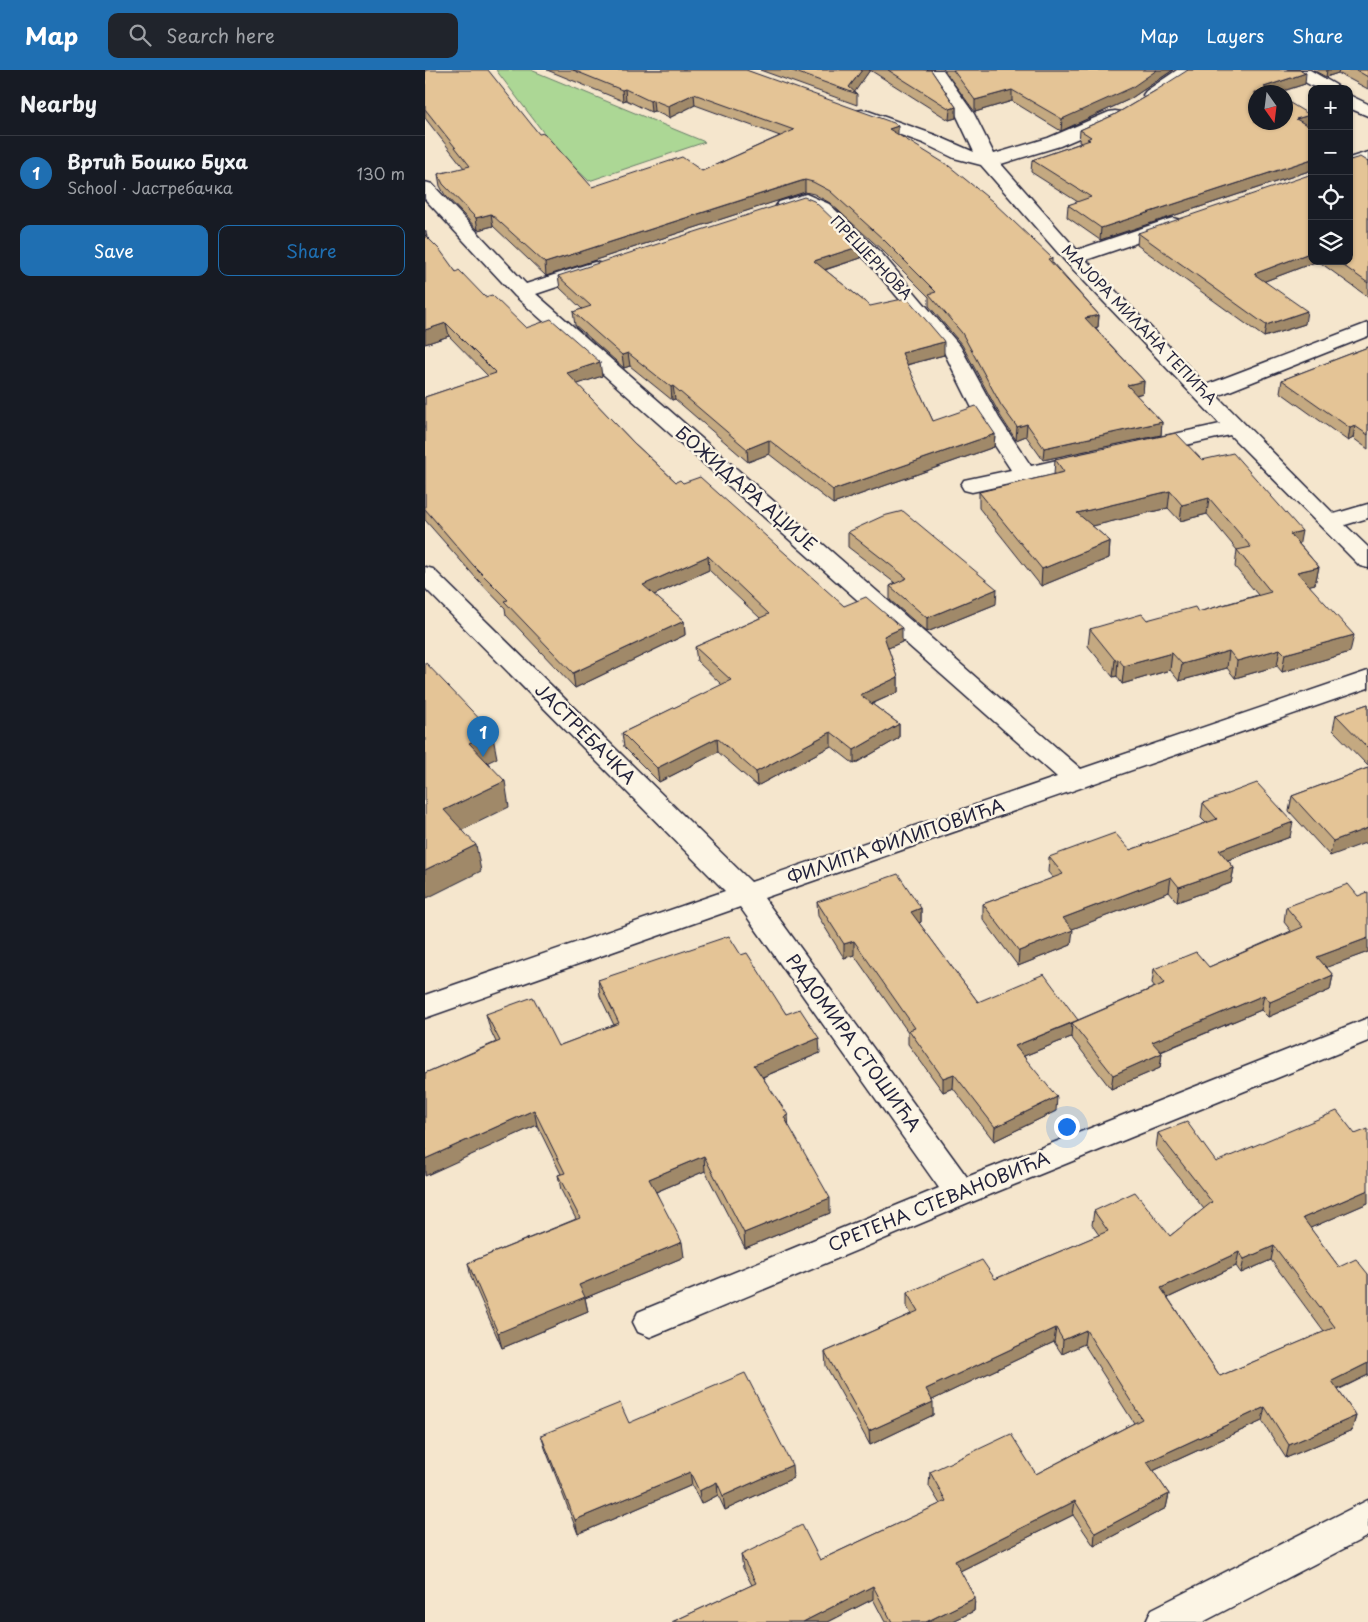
<!DOCTYPE html>
<meta charset="utf-8">
<style>
:root{--surface:#171b24;--page:#20242c;--text:#f1f3f6;--muted:#9ea1a6;--line:#363941;--accent:#1f6fb2}
body{margin:0;font-family:"Playpen Sans",sans-serif;background:var(--page);color:var(--text)}
.controls{position:absolute;right:15px;top:15px;display:grid;overflow:hidden;border-radius:10px;box-shadow:0 1px 4px #0004}
.controls button{width:45px;height:45px;display:grid;place-items:center;padding:0;border:0;border-bottom:1px solid var(--line);background:var(--surface);color:var(--text);font:25px sans-serif}
.compass{position:absolute;left:823px;top:15px;width:45px;height:45px;border-radius:50%;background:var(--surface);box-shadow:0 1px 4px #0004;rotate:166deg}
.you{position:absolute;left:641px;top:1056px;width:18px;height:18px;margin:-12px;border:4px solid #fff;border-radius:50%;background:#1a73e8;box-shadow:0 0 0 8px #1a73e833}
.badge{display:grid;place-items:center;width:32px;height:32px;border-radius:50%;background:var(--accent);color:#fff;font-size:16px;font-weight:700}
.pin{position:absolute;translate:-50% -41px;filter:drop-shadow(0 1px 2px #0008)}
.pin::after{content:'';position:absolute;top:26px;width:18px;height:15px;background:inherit;clip-path:polygon(0 0,100% 0,50% 100%)}
.list{margin:0;padding:0;list-style:none}
h2{display:flex;justify-content:space-between;align-items:center;height:65px;margin:0;padding:0 20px;font-size:21px}
h2 small{font-size:16px;font-weight:400;color:var(--muted)}
.list li{display:grid;grid-template-columns:32px 1fr auto;gap:15px;align-items:center;box-sizing:border-box;height:75px;padding:0 20px;border-top:1px solid var(--line)}
.list b{display:block;font-size:19px;white-space:nowrap}
.list p{margin:0;font-size:16px;white-space:nowrap;color:var(--muted)}
.list em{font-size:16px;font-style:normal;color:var(--muted)}
.actions{display:flex;gap:10px;padding:15px 20px}
.actions a{flex:1;padding:11px 0;border:1px solid var(--accent);border-radius:10px;text-align:center;font-size:18px;color:var(--accent)}
.actions .main{background:var(--accent);color:#fff}
.icon{flex:none;width:28px;height:28px;fill:none;stroke:currentColor;stroke-width:2;stroke-linecap:round;stroke-linejoin:round}
.map{position:relative;flex:none;width:943px;height:1552px;overflow:hidden}
header{display:flex;align-items:center;gap:30px;box-sizing:border-box;height:70px;padding:0 25px;background:var(--accent);color:#fff}
header strong{font-size:24px}
nav{display:flex;gap:28px;margin-inline-start:auto;font-size:18px}
.search{width:350px;height:45px;background:var(--page);display:flex;align-items:center;gap:12px;box-sizing:border-box;padding:0 18px;border-radius:10px;color:var(--muted);font-size:19px}
main{display:flex}
aside{flex:1;background:var(--surface)}
.map>svg:first-child{display:block}
.green{fill:#acd795;stroke:#677c68}
.lines{fill:none;stroke-linecap:round;stroke-linejoin:round}
.minor-casing{stroke:#22223b;stroke-width:3}
.minor{fill:#fcf5e5;fill-rule:evenodd}
.wall{fill:#c4a981;stroke:#22223b;fill-rule:evenodd}
.shaded-wall{fill:#a08969;stroke:#22223b}
.building{fill:#e4c496;stroke:#22223b;fill-rule:evenodd}
.labels{text-anchor:middle;stroke-width:5;stroke-linejoin:round;paint-order:stroke}
.far-street-label{font-size:15px;fill:#22223b;stroke:#fcf5e5}
.street-label{font-size:18px;fill:#22223b;stroke:#fcf5e5}
</style>
<header>
<strong>Map</strong>
<div class="search"><svg class="icon" aria-label="search" viewBox="0 0 24 24"><circle cx="10" cy="10" r="6"/><path d="M15 15l6 6"/></svg>Search here</div>
<nav><a>Map</a><a>Layers</a><a>Share</a></nav>
</header>
<main>
<aside>
<h2>Nearby<small></small></h2>
<ul class="list">
<li><span class="badge">1</span><div><b>Вртић Бошко Буха</b><p>School · Јастребачка</p></div><em>130 m</em></li>
</ul>
<div class="actions"><a class="main">Save</a><a>Share</a></div>
</aside>
<div class="map">
<svg width="943" height="1552" viewBox="0 0 943 1552">
<rect width="100%" height="100%" fill="#f5e6cd"/>
<filter id="ink" filterUnits="userSpaceOnUse"><feTurbulence type="fractalNoise" baseFrequency=".02" numOctaves="2"/><feDisplacementMap in="SourceGraphic" scale="10" xChannelSelector="R" yChannelSelector="G"/><feConvolveMatrix kernelMatrix="1 2 1 2 8 2 1 2 1" color-interpolation-filters="sRGB"/></filter>
<g filter="url(#ink)">
<!-- green -->
<path class="green" d="M71,0H106L280,72L164,111L134,83Z"/>
<g class="lines">
<!-- minor casing -->
<g class="minor-casing">
<path id="minor" d="M500,0H518L549,44L569,84L623,68L684,42L690,41L696,42L699,46L696,50L635,76L576,94L652,180L741,150L748,148L755,150L758,154L755,158L661,190L781,315L943,253V266L792,326L909,444L943,434V448L920,455L943,477V498L935,496L805,365L721,384L713,382L710,377L713,372L795,354L641,192L556,95L529,88L498,73L431,49L428,45L431,41L437,40L443,41L510,65L549,82L531,44Z
M752,0H772L733,29L727,30L721,29L718,25L721,21Z
M863,0H885L911,15L914,19H892L866,4Z
M924,25L943,34V46L924,38Z
M943,82V94L924,100V88Z
M0,112L7,114L101,214L163,194L170,192L177,194L180,198L177,202L111,224L656,699L943,601V618L339,828L542,1107L943,948V971L547,1132L237,1262L225,1267L213,1262L208,1252L213,1242L514,1118L315,837L0,948V925L300,821L0,518V497L8,499L326,812L632,707L90,226L0,129Z
M381,124L404,134L457,184L535,276L574,348L606,396L667,382L675,384L678,389L675,394L547,422L539,420L536,415L539,410L586,400L552,348L519,282L443,192L390,142L379,137L361,142L354,140L351,136L354,132Z
M943,1430V1466L778,1552H721L727,1539Z"/>
</g>
<!-- minor -->
<use href="#minor" class="minor"/>
</g>
<!-- wall -->
<path class="wall" d="M0,0L114,64L167,117L277,101L355,66L270,35L244,48L229,41L226,42L201,30L198,31L122,0H321L473,65L627,188V192L674,245L673,257L670,258L719,311L718,323L711,325L737,352L736,365L618,390L601,366L591,370L576,347L537,275L504,236V227L458,181L405,133L389,124L380,122L373,124L121,206L68,156L53,160L20,125L15,116L13,104L39,98L0,48Z
M335,0H506L531,37V48L524,50L445,0L429,22L432,24V35Z
M519,0H748L705,29L636,61L587,31L550,42Z
M888,0H943V19L913,3L901,7Z
M880,14L855,22H830L887,58V100L675,170L642,147L643,135L653,132L606,102L607,90L656,73L654,72L655,60L689,45L730,21Z
M925,90L943,92V227L893,191L840,211L880,254L839,267L712,175L713,163L887,191H924Z
M0,160L1,162L2,167L31,202L60,227L101,258L177,306L152,314L209,373L251,412L258,413L419,536L477,572L463,578L473,607V622L447,634L474,654V668L429,694L406,676L332,716L293,682L234,712L199,677L197,663L297,615L272,591L270,577L335,548L284,500L229,525L259,551L260,565L150,618L81,545L80,538L51,508L0,450V327L63,306L24,266L0,274Z
M436,188L400,200L445,236L519,285L482,295L508,351L570,364L569,377L408,434L344,384L323,392L250,329L247,330L205,296L199,298L150,255L148,242L157,239L135,218L133,206Z
M943,277V379L928,368L923,371L855,322L857,310Z
M630,389L777,390L875,475L894,497L890,514L884,515L925,582L857,602L852,596L810,608L802,598L754,611L745,600L697,614L692,606L688,607L663,576L665,559L773,542L833,525L810,497L812,480L782,444L755,451L743,438L667,456L685,471L684,488L616,516L554,438V422L629,405Z
M423,462L571,534L502,562L465,530V516L470,513L423,477Z
M943,634V696L908,660L911,645Z
M943,698L905,786L864,741L867,726Z
M778,733L865,767L803,790L809,798L806,813L752,832L744,822L647,859L646,875L593,896L558,849V834L628,808L623,802L624,787L705,780L781,753L776,748Z
M392,832L496,838V852L494,853L553,932L653,950L730,917L727,913L729,899L784,897L866,861L859,852L861,837L943,882L901,897L908,905L905,920L843,947L836,940L736,982L737,983L735,998L686,1019L646,967L599,986L631,1041L569,1071L528,1018L518,1022L483,974V962L429,885L419,888L393,846Z
M316,885L361,944L395,983L338,1007L364,1057L405,1143L320,1178L280,1101L231,1122L259,1187L160,1228L163,1242L77,1278L46,1207L43,1193L151,1149L136,1120L133,1105L136,1104L112,1055L0,1105V1003L71,972L65,959L61,944L133,976L189,955L175,926L173,910Z
M733,1063L791,1092L943,1133L885,1158L914,1197L943,1204V1305L913,1320L931,1346L927,1360L861,1388L837,1351L728,1401L744,1424L741,1438L669,1476L648,1445L535,1501L550,1528L549,1541L526,1552H460L448,1529L403,1552H247L327,1515L318,1498L316,1485L395,1490L515,1434L504,1416L505,1402L611,1404L709,1353L659,1274L637,1284L629,1272L507,1330L508,1345L445,1375L401,1296L400,1282L486,1244L482,1237V1223L570,1209L674,1165L667,1155L669,1141L745,1166L779,1139L731,1078ZM846,1190L899,1262L795,1306L743,1228L811,1196L816,1203Z
M204,1353L368,1408L300,1440L293,1425L276,1434L267,1415L153,1464L120,1378L116,1365Z"/>
<!-- shaded-wall -->
<path class="shaded-wall" d="M437,0H445L429,23L424,17Z
M732,0H748L705,29L636,61L637,49Z
M902,0H914L913,3L901,7Z
M881,3L880,14L855,22H838L839,17Z
M200,19L201,30L198,31L197,20Z
M587,20V31L550,42V30Z
M269,24L270,35L244,48L243,36Z
M228,30L229,41L226,42L225,31Z
M531,37V48L524,50L525,39Z
M885,45L883,57L871,49Z
M473,56V68L464,59Z
M887,89V100L675,170L676,158Z
M380,110V122L121,206L120,193Z
M66,144L68,156L53,160L51,148Z
M436,176V188L389,203V191Z
M887,182V191H893L827,216L829,204Z
M882,241L880,254L839,267L841,255Z
M674,245L673,257L659,260L660,248Z
M21,253L24,266L0,274V260Z
M519,272V285L477,296V283Z
M203,283L205,296L199,298L197,285Z
M175,292L177,306L144,317L142,303Z
M719,311L718,323L701,327L702,315Z
M248,316L250,329L247,330L246,317Z
M737,352L736,365L618,390L619,378Z
M602,354L601,366L591,370L592,357Z
M930,356L928,368L923,371L925,358Z
M570,364L569,377L408,434V420Z
M344,370V384L323,392L322,379Z
M745,421L743,438L651,460L652,443Z
M784,428L782,444L755,451L757,435Z
M877,461L874,477L865,464Z
M685,471L684,488L616,516L617,499Z
M283,486L284,500L220,529L218,515Z
M894,497L890,514L870,519L872,502Z
M572,519L571,534L502,562V548Z
M259,551L260,565L150,618L148,603Z
M477,558V572L459,580V566Z
M929,565L925,582L857,602L860,584Z
M855,579L852,596L810,608L812,591Z
M804,581L802,598L754,611L757,594Z
M747,583L745,600L697,614L699,596Z
M693,589L692,606L688,607L690,590Z
M473,607V622L435,639V625Z
M474,654V668L429,694V680Z
M67,662L72,688L49,699L44,673Z
M406,662V676L332,716L331,702Z
M292,668L293,682L234,712L232,698Z
M80,711L84,737L25,766L19,740Z
M868,752L865,767L792,794L794,780Z
M943,758V772L905,786L908,771Z
M51,775L56,801L2,828L0,821V800Z
M809,798L806,813L752,832L754,817Z
M746,807L744,822L637,863L638,848Z
M496,838V852L486,856V842Z
M648,860L646,875L593,896L594,881Z
M943,868V882L889,902L892,887Z
M429,871V885L419,888V874Z
M908,905L905,920L843,947L845,932Z
M839,925L836,940L725,986L727,972Z
M647,953L646,967L589,990L590,976Z
M394,968L395,983L330,1010L329,995Z
M737,983L735,998L686,1019L688,1005Z
M529,1004L528,1018L518,1022V1008Z
M632,1027L631,1041L569,1071L570,1057Z
M109,1040L112,1055L0,1106V1089Z
M363,1045L364,1060L359,1047Z
M279,1086L280,1101L226,1124L224,1109Z
M943,1120V1133L874,1163L878,1148Z
M405,1128V1143L320,1178L319,1163Z
M257,1172L259,1187L160,1228L163,1242L77,1278L73,1263L154,1215Z
M849,1176L846,1190L816,1203L819,1189Z
M814,1182L811,1196L734,1232L736,1218Z
M631,1258L629,1272L501,1333V1319Z
M661,1260L659,1274L637,1284L638,1270Z
M943,1293V1305L903,1324L907,1311Z
M508,1332V1345L445,1375L444,1361Z
M840,1337L837,1351L719,1405L722,1392Z
M931,1346L927,1360L861,1388L864,1375Z
M367,1395L368,1408L300,1440L298,1426Z
M265,1402L267,1415L153,1464L150,1450Z
M292,1412L293,1425L276,1434L274,1421Z
M744,1424L741,1438L669,1476L670,1463Z
M650,1431L648,1445L529,1504L530,1491Z
M448,1516V1529L403,1552H378Z
M550,1528L549,1541L526,1552H501Z"/>
<!-- building -->
<path class="building" d="M0,0H63L114,64L119,63L167,117L257,87L277,101L369,60L269,24L243,36L228,30L225,31L200,19L197,20L148,0H321L469,53L473,56L464,59L524,96L567,131L627,188L623,189L674,245L660,248L719,311L702,315L737,352L619,378L602,354L592,357L576,335L537,263L504,224L511,222L458,169L405,121L388,112L380,110L373,112L120,193L66,144L51,148L18,114L13,104L45,96L0,39Z
M365,0H437L424,17L432,24Z
M463,0H506L531,37L525,39Z
M528,0H732L706,18L637,49L587,20L550,30Z
M763,0H876L881,3L839,17L848,22H830V52H860V30L885,45L871,49L887,58V89L676,158L643,135L666,127L607,90L665,70L662,69L666,67L655,60L689,45L730,21Z
M931,0H943V7Z
M924,84L925,90L935,87L943,92V213L912,191H924Z
M887,104V182L829,204L882,241L841,255L713,163Z
M379,127L389,131L436,176L389,191L445,236L482,228L518,270L519,272L477,283L508,351L551,336L570,364L408,420L344,370L322,379L248,316L246,317L203,283L197,285L148,242L166,236L133,206Z
M0,165L15,180L31,202L34,200L60,227L67,225L101,258L126,249L175,292L142,303L209,373L251,412L255,410L258,413L275,407L419,536L441,527L477,558L459,566L473,607L435,625L474,654L429,680L406,662L331,702L292,668L232,698L197,663L306,610L270,577L344,544L283,486L218,515L259,551L148,603L79,531L83,530L48,495L0,439V327L71,303L21,253L0,260Z
M943,277V365L930,356L925,358L857,310Z
M751,363L777,390L808,383L877,461L865,464L894,497L872,502L929,565L860,584L855,579L812,591L804,581L757,594L747,583L699,596L693,589L690,590L665,559L717,544L722,550L770,537L773,542L846,522L812,480L826,477L784,428L757,435L745,421L652,443L685,471L617,499L554,422L639,402L630,389Z
M478,441L572,519L502,548L465,516L482,508L423,462L458,446Z
M0,592L67,662L44,673L80,711L19,740L51,775L0,800Z
M943,634V678L911,645Z
M943,698V758L908,771L867,726Z
M832,713L868,752L794,780L809,798L754,817L746,807L638,848L648,860L594,881L558,834L638,804L624,787L690,763L705,780L792,749L778,733Z
M473,804L496,838L486,842L553,932L619,904L653,950L590,976L632,1027L570,1057L529,1004L518,1008L484,960L490,958L429,871L419,874L392,832Z
M923,814L933,826L943,822V868L892,887L908,905L845,932L839,925L727,972L737,983L688,1005L647,953L740,913L729,899L771,882L784,897L878,857L861,837Z
M304,866L316,885L322,883L361,944L375,939L394,968L329,995L363,1045L359,1047L405,1128L319,1163L279,1086L224,1109L257,1172L154,1215L160,1227L73,1263L43,1193L155,1148L133,1105L140,1103L109,1040L0,1089V1003L75,971L61,944L108,927L133,976L194,953L173,910Z
M912,1041L930,1064L943,1059V1120L878,1148L914,1197L931,1189L943,1204V1293L907,1311L931,1346L864,1375L840,1337L722,1392L744,1424L670,1463L650,1431L530,1491L550,1528L501,1552H467L448,1516L378,1552H247L331,1513L316,1485L377,1455L395,1490L521,1431L505,1402L586,1364L611,1404L717,1349L661,1260L638,1270L631,1258L501,1319L508,1332L444,1361L400,1282L493,1241L482,1223L557,1190L570,1209L683,1161L669,1141L710,1122L745,1166L787,1132L733,1063L762,1052L791,1092ZM849,1176L910,1257L795,1306L736,1218L814,1182L819,1189Z
M320,1303L367,1395L298,1426L292,1412L274,1421L265,1402L150,1450L116,1365L195,1333L204,1353Z"/>
</g>
<g class="labels">
<!-- far-street labels -->
<g class="far-street-label">
<text transform="translate(446 188) rotate(46)" y="5">ПРЕШЕРНОВА</text>
<text transform="translate(714 255) rotate(46)" y="5">МАЈОРА МИЛАНА ТЕПИЋА</text>
</g>
<!-- street labels -->
<g class="street-label">
<text transform="translate(321 419) rotate(41)" y="6">БОЖИДАРА АЏИЈЕ</text>
<text transform="translate(160 664) rotate(45)" y="6">ЈАСТРЕБАЧКА</text>
<text transform="translate(471 772) rotate(-19)" y="6">ФИЛИПА ФИЛИПОВИЋА</text>
<text transform="translate(428 973) rotate(54)" y="6">РАДОМИРА СТОШИЋА</text>
<text transform="translate(514 1132) rotate(-22)" y="6">СРЕТЕНА СТЕВАНОВИЋА</text>
</g>
</g>
</svg>
<div class="controls">
<button>+</button>
<button>−</button>
<button><svg class="icon" aria-label="locate" viewBox="0 0 24 24"><circle cx="12" cy="12" r="6"/><path d="M12 2v4M12 18v4M2 12h4M18 12h4"/></svg></button>
<button><svg class="icon" aria-label="layers" viewBox="0 0 24 24"><path d="M12 4l9 5-9 5-9-5zM3 14l9 5 9-5"/></svg></button>
</div>
<svg class="compass" viewBox="-18 -18 36 36"><path d="M0-13l5 13h-10z" fill="#e53935"/><path d="M0 13l5-13h-10z" fill="#9ea1a6"/></svg>
<div class="you"></div>
<div class="pin badge" style="left:58px;top:687px">1</div>
</div>
</main>
